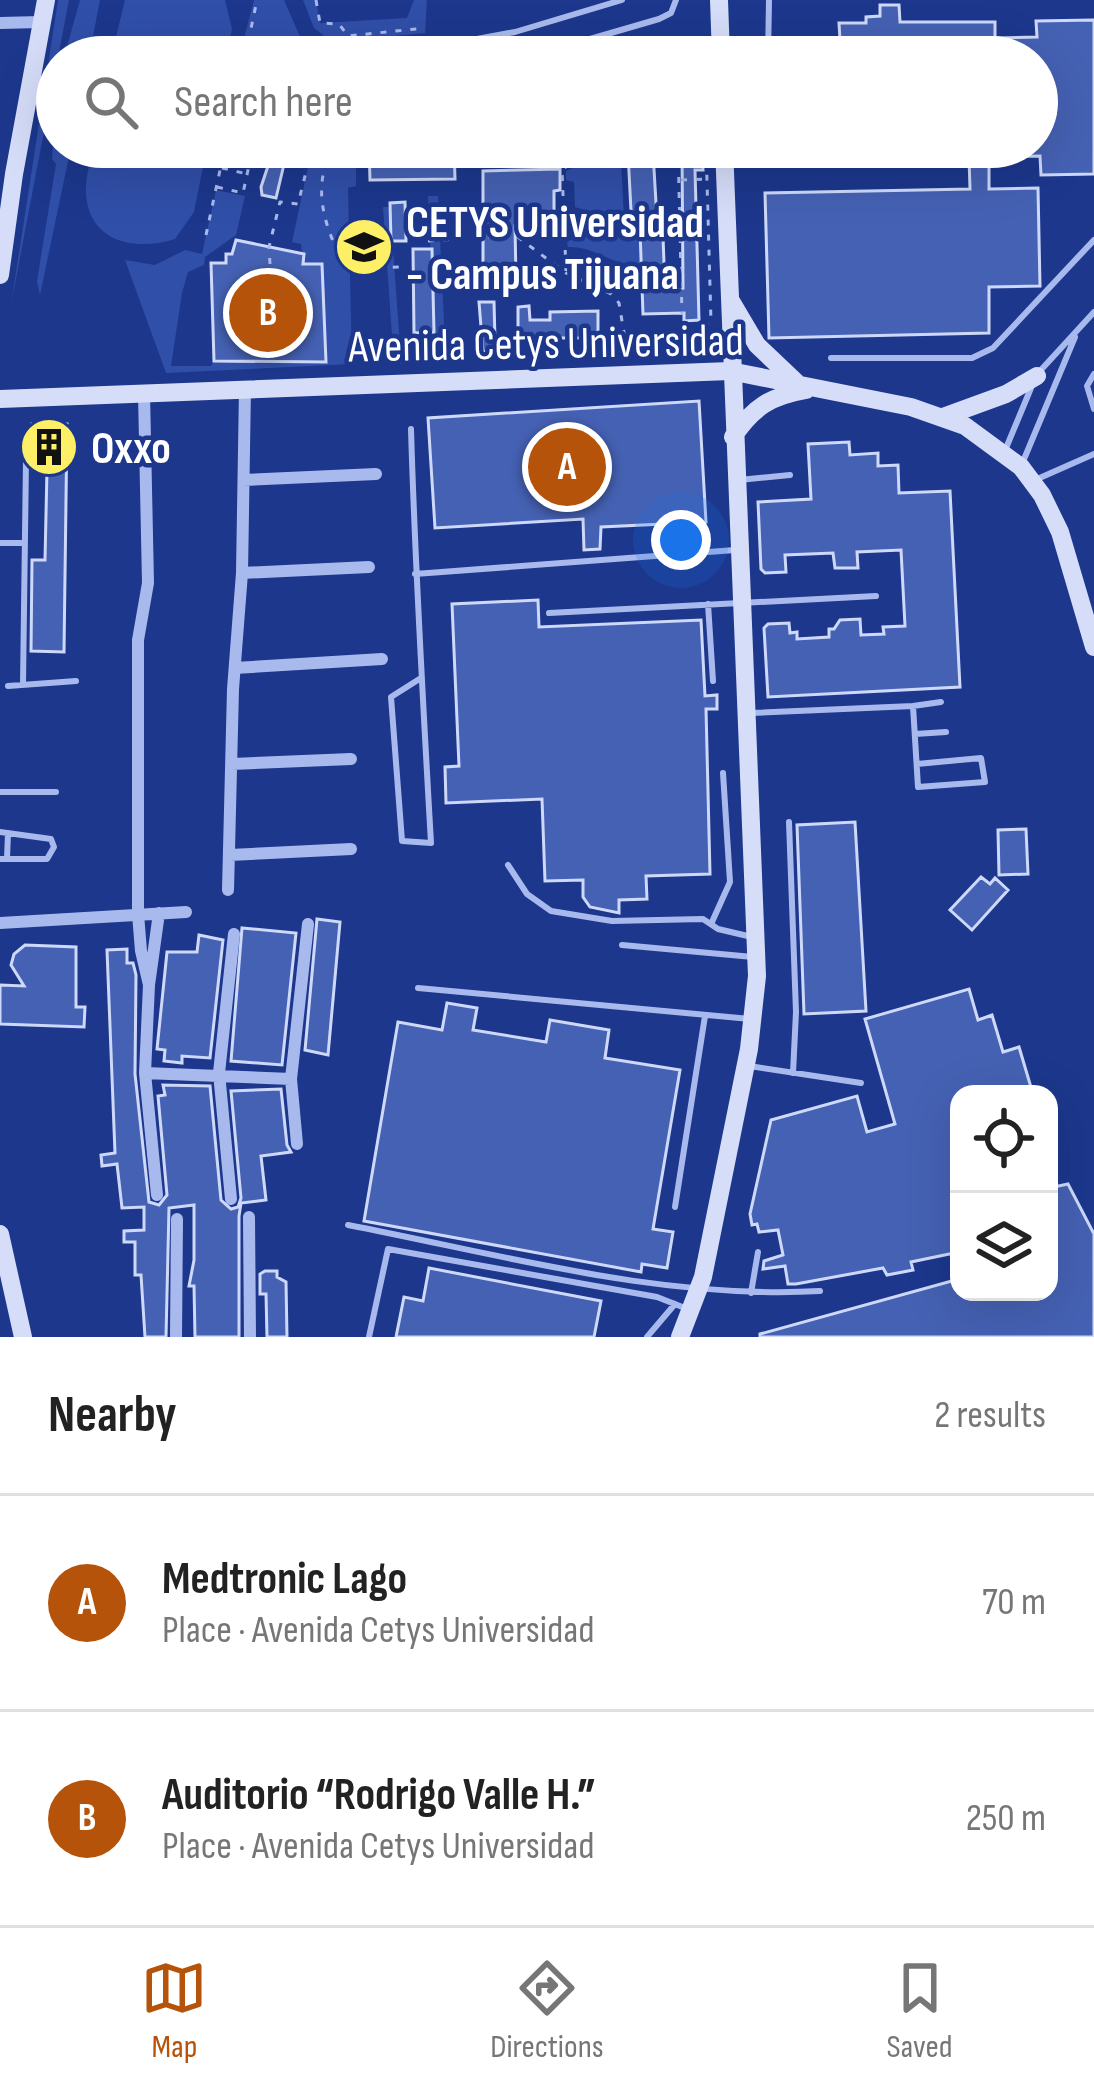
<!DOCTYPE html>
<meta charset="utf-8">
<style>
:root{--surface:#fff;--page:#f2f2f2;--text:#222;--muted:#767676;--line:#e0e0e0;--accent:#b45309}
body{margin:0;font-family:"Sofia Sans Condensed",sans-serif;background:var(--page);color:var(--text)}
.controls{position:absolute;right:36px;bottom:36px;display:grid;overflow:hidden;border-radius:24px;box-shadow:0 12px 48px #0002}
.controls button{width:108px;height:108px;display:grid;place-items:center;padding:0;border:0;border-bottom:3px solid var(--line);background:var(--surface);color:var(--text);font:60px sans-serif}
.you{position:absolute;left:681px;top:540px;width:42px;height:42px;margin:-30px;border:9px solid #fff;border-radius:50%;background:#1a73e8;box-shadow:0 0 0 18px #1a73e833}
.badge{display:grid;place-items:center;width:78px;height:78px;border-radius:50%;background:var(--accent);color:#fff;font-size:39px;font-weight:700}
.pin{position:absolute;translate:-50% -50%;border:6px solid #fff;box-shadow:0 3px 12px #0006}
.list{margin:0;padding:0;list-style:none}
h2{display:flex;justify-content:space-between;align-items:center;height:156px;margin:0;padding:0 48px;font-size:51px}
h2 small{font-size:39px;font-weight:400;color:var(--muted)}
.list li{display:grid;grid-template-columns:78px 1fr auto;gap:36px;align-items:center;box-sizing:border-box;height:216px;padding:0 48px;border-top:3px solid var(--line)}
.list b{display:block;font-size:45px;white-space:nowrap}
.list p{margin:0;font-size:39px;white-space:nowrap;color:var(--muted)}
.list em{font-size:39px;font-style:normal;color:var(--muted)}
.icon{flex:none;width:66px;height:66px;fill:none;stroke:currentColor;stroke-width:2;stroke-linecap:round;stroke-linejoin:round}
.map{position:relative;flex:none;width:1094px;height:1337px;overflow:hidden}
.search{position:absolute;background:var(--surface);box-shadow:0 12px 48px #0002;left:36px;right:36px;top:36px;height:132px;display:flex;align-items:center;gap:30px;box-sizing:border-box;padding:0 42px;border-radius:66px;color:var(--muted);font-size:45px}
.sheet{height:588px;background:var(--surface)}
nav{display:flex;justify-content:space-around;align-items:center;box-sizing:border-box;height:168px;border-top:3px solid var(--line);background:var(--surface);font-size:33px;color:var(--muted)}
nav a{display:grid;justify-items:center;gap:6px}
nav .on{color:var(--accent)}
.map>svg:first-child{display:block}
.green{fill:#304fa9}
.building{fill:#4561b3;stroke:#ced9f9;stroke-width:3}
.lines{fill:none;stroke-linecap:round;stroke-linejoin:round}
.path{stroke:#a8baed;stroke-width:3;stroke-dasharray:6 9;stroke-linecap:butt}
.service{stroke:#a8baed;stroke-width:6}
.minor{stroke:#a8baed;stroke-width:12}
.secondary{stroke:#d5ddf9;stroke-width:18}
.labels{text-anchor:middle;stroke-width:9;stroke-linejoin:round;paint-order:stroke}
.poi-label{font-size:45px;font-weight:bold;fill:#fff;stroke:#1c378c;text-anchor:start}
.street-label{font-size:45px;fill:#fff;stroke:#1c378c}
</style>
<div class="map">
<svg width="1094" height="1337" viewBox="0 0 1094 1337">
<rect width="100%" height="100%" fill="#1c378c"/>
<!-- green -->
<path class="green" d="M58,0H69L11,305Z
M80,0H100L89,57H64Z
M125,0H225L232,29L226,57H111Z
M254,0H284L309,57L240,54Z
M303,0H316L320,23L407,18L414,0H427L425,33L332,42L314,28Z
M57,95V147H71L40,295L37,281L56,164L52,159Z
M93,147H207L194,212L175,239C138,251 90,244 86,195C85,179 90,163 93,147Z
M325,147H356V186L348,188L352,364L166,373L125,260L155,265L185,250L202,254L216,190L245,196L236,235L205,257L204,265L188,272L182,293L171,366H211L214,361L325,362L322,264H303L301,244L292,242L308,167Z
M621,160L624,219L589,220L585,210L575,207L574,182L566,180V171L586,162Z
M428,196H438L445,343L450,344L449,360L422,363L421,346L435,345Z
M383,207H390L400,346H413V363L394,364Z
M631,222L632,230H640L643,288L634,287L632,265C607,262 593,246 568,247L567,242L583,234L588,223Z"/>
<!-- building -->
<path class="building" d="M880,5H899L900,22H995V38L1037,37L1036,21L1094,20V174L1041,175L1040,156L989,157V189L1038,188L1040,286L989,287V333L769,338L765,193L970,189L969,158L780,163L779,147H1037V57H777V42L840,40L839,23H866V17L880,16Z
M369,147H454L455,179L370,180Z
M702,147L703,170H695L699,320L684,321V313L643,314L640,230H632L628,153L653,152L658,237H663L665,289L683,288L682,148Z
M271,157L285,160L276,198L262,195L261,187Z
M560,169V190L554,191V225L515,226L516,280L464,282V273L483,272V171Z
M405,202L406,241H391L390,203Z
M236,240L304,254L303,264H322L326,362L214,361L211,263H226V254H232Z
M413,249H432L434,332L414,333Z
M479,302H494L495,340L514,339V351L483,352Z
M529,306L530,320H550V312L598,311V338H518V307Z
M699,401L706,522L601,527L600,549L584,550L583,519L435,528L428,418Z
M32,424H67L64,652L31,651L32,560H45L47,469H33Z
M849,442L850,455L878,453V466L898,465L899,493L950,491L960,687L768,697L764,628L768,624L789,623L790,633L797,632V639L829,637V629H834L840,620L860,619L861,635L884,634L883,627L905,626L901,550L857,552L858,568H835L833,553L785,555L786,572L765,573L761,569L758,502L811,499L808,444Z
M538,600L539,627L701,620L705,696L717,695V709H706L710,874L646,876L647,899L619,900V913L590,907L583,897V880L545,881L542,799L446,803L445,767L459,766L452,604Z
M855,822L866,1011L804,1014L797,825Z
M1026,829L1028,874L999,875L998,830Z
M981,877L990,884L995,878L1008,890L972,930L950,910Z
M317,919L340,922L328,1055L305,1050Z
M242,928L296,933L282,1065L231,1061Z
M199,935L223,940L210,1058L182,1056V1063L164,1061L165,1050L157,1049L167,952H197Z
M25,945L76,947V1007H85L84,1027L0,1024V985L24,986L11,965L14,954Z
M127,949V963H133L136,975L135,1074L149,1202L159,1205L167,1195L158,1096L165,1095L163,1085L210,1086L221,1200L231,1209L238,1207L241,1198L231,1091L281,1089L287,1145L291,1152L261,1156L266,1200L241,1203L239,1216V1337H195L194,1286H189L194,1260V1205L169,1208L166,1337H145L141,1275H135V1242H124V1231L144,1230V1207L122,1208L117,1164L102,1166L101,1155L115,1153L107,950Z
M969,989L978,1020L992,1015L1003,1052L1019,1047L1033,1094H959V1252L911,1262L913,1270L887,1275L883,1268L796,1284H788L785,1266L763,1269L764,1261L783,1255L778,1230L759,1232L757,1224L752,1225L750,1214L771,1120L857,1096L867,1132L895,1124L865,1019Z
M447,1003L477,1008L473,1030L546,1042L550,1020L609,1030L605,1058L680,1070L653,1229L673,1232L667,1268L642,1264L641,1272L364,1221L398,1022L442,1030Z
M1068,1184L1094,1234V1337H760V1334L959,1279V1292H1049V1188Z
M429,1268L601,1301L594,1337H396L404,1297L423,1301Z
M265,1271H277V1277L286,1282L287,1337H267L266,1294H260V1274Z"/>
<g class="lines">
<!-- path -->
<path class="path" d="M316,0L320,23L339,24L348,36L425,28
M245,57L257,0
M268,147L310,156L318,147
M332,147C317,180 319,207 333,241L359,252L378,268L399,267
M678,147L682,315
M226,149L252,154
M222,168L247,174
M681,180L707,179
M217,187L243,193L253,147
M206,235L225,147
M428,241L515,235L566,273L611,294L619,303L625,339L685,336L711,322L706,147
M270,264L269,247L280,202L298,204L310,156
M566,271L562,169L589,155L644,147"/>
<!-- service -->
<path class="service" d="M434,47L515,32L622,0
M528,57L659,19L671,13L676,0
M768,57L769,0
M831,358H972L993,348L1094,240
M1040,371L1094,312
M1094,374L1087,386L1094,409
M411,429C415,567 423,705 431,843L402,841L391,697L421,678
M1004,453L1031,388
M1022,464L1075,337
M739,480L790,475
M1035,480L1094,454
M0,543H24
M415,574L735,550
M708,604L713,681
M549,613L876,596
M23,685L26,460
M8,686L76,681
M913,706L941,702
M751,713L913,706L918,787L985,782L981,758L917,764
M915,734L946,732
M0,792H56
M789,822L796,1012L793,1073
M0,832L51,839L54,847L47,859H0
M7,859L8,833
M508,865L527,894L551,911L612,921L703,919L718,929L752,937
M712,922L730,882L723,773
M622,945L753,957
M418,988L750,1019
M749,1066L861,1083
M675,1207L705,1016
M348,1225C503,1255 661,1300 820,1291
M751,1293L758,1252
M369,1337L388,1249L657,1297L690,1310
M647,1337L675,1304"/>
<!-- minor -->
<path class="minor" d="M0,23L41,22
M144,393L148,583L138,640V914L141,951L149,985
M244,480L376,474
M242,573L369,567
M235,668L382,659
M232,764L351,759
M230,855L351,849
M228,890L233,689L242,573L245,388
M0,923L186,912
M145,1073L291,1079
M297,1144L291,1079L308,924
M157,1195L145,1073L149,985L159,913
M231,1199L219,1073L234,934
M249,1217L250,1337
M176,1337L177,1219"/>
<!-- secondary -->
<path class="secondary" d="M719,0L721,57
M0,275L14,174L46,0
M731,301L757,345L796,382
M0,399L730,371L911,407L965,426L1021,467L1042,495L1060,532L1094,647
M943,417L1006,394L1037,376
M733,437C753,407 771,396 806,390
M0,1234L23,1337
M680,1337L703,1277L749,1049L757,976L724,147"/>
</g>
<!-- icons -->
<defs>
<g id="university-disc" transform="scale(3)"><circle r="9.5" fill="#fdef66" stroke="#1c378c"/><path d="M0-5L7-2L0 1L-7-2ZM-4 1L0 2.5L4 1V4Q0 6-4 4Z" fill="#111"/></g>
<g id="building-disc" transform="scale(3)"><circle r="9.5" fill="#fdef66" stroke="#1c378c"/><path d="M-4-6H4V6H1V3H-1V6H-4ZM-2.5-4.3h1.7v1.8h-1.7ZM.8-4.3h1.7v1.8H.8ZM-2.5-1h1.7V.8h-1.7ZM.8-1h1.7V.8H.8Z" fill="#111"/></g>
</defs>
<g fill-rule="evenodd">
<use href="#university-disc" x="364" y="247"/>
<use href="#building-disc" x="49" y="447"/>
</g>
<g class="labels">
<!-- poi labels -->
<g class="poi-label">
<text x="406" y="237">CETYS Universidad<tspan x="406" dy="52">- Campus Tijuana</tspan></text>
<text x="91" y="463">Oxxo</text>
</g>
<!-- street labels -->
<g class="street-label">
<text transform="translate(546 342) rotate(-1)" y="16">Avenida Cetys Universidad</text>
</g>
</g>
</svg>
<div class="controls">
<button><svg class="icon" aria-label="locate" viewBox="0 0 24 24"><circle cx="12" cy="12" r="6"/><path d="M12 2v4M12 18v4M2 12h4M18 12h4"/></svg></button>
<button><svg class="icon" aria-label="layers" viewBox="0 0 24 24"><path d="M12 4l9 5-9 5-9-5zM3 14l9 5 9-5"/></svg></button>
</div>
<div class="you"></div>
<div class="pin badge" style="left:567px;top:467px">A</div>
<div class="pin badge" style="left:268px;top:313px">B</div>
<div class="search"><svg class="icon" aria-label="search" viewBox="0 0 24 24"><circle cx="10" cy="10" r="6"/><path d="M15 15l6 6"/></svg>Search here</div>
</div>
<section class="sheet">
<h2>Nearby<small>2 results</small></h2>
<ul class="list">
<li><span class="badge">A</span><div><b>Medtronic Lago</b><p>Place · Avenida Cetys Universidad</p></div><em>70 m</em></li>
<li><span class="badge">B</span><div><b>Auditorio “Rodrigo Valle H.”</b><p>Place · Avenida Cetys Universidad</p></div><em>250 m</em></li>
</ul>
</section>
<nav>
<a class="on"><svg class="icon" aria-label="map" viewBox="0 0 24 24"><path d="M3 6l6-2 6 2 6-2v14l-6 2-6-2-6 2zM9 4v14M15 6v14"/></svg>Map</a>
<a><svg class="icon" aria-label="directions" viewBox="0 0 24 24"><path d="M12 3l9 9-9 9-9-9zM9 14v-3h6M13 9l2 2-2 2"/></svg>Directions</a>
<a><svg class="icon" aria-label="saved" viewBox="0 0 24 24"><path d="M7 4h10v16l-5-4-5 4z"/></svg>Saved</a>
</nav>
